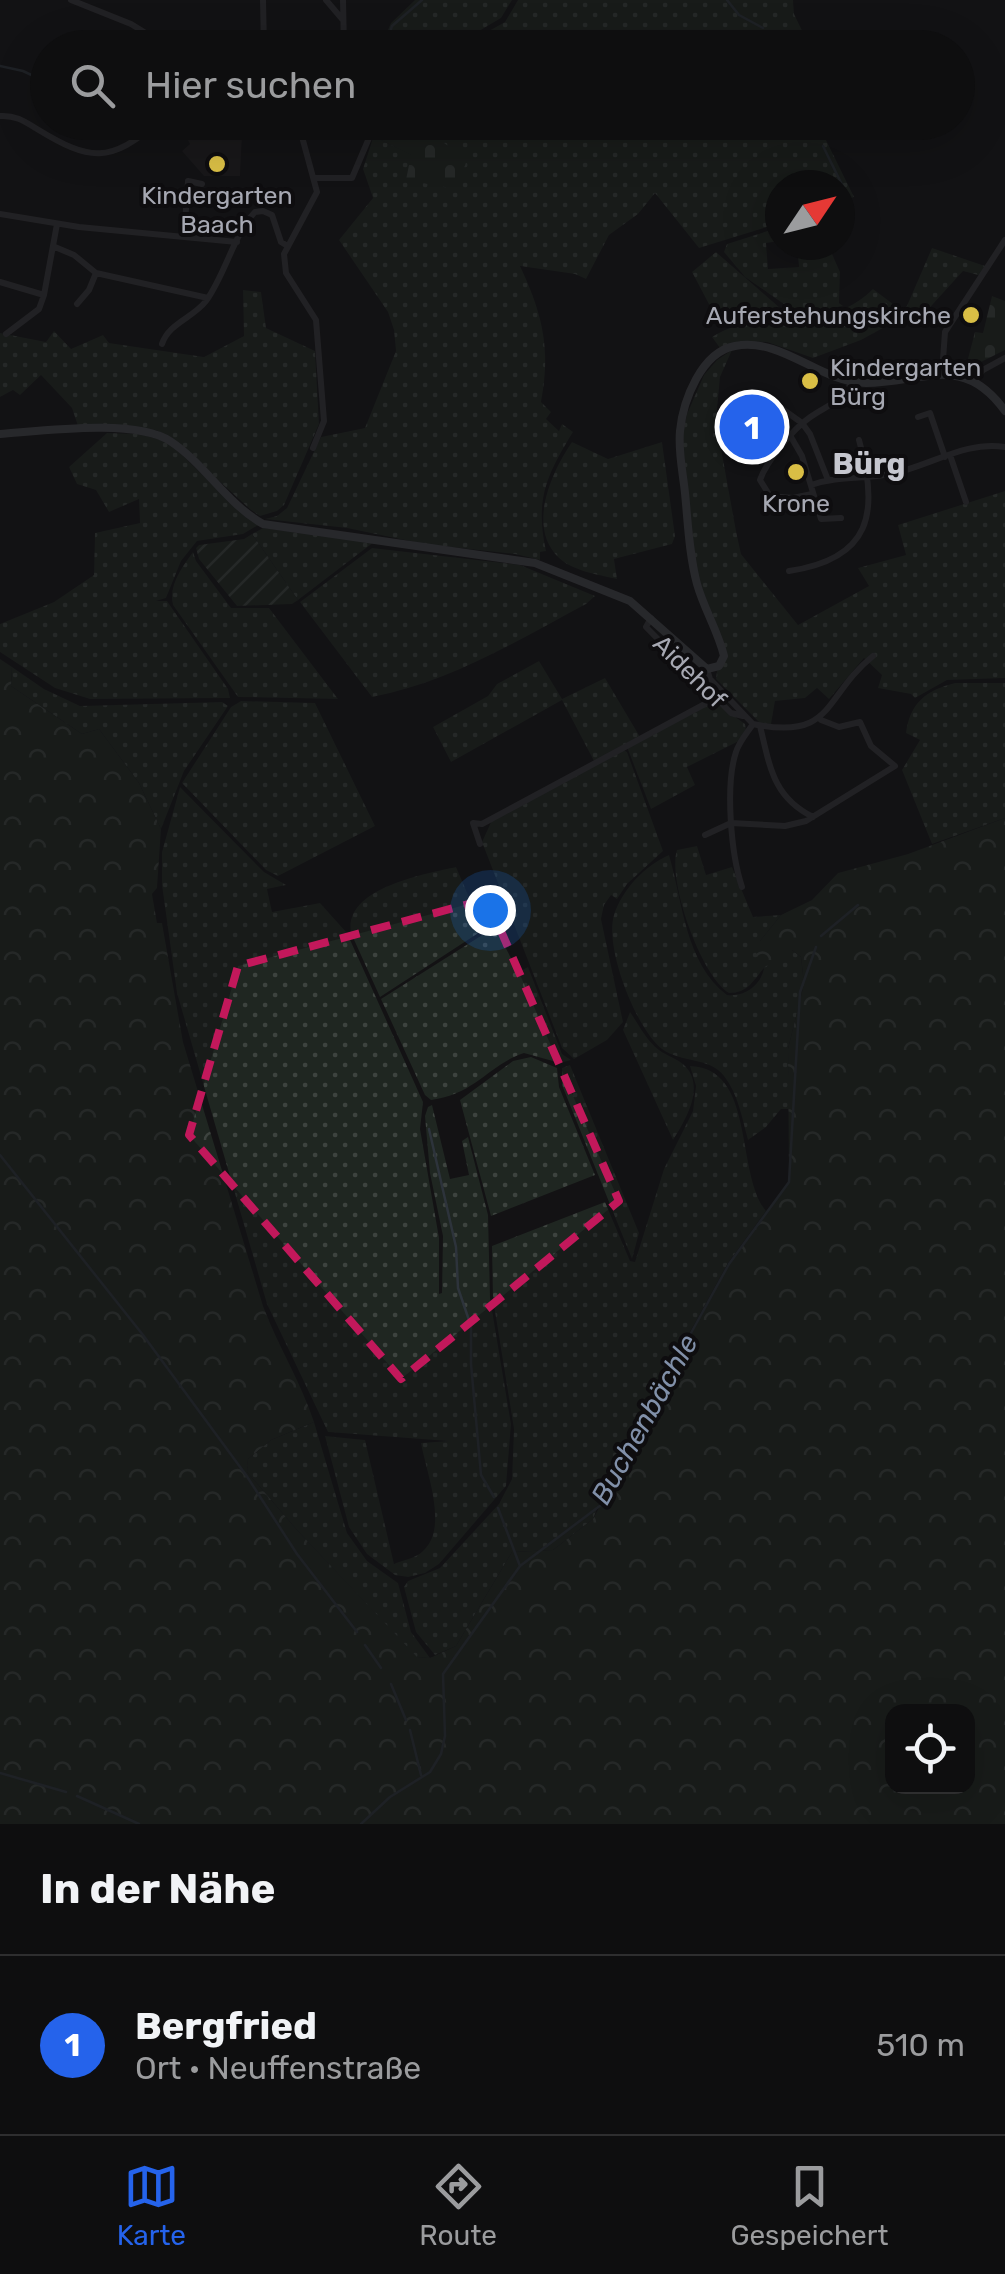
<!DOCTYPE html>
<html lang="de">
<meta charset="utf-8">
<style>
:root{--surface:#0e0e0f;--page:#171718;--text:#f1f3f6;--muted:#9b9c9e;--line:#2e2e2f;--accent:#2563eb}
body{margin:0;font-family:Rubik,sans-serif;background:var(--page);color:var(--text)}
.controls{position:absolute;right:30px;bottom:30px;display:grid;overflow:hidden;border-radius:20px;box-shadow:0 10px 40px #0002}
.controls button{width:90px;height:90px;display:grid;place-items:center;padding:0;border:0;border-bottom:2px solid var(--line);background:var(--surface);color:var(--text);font:50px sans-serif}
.compass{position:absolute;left:765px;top:170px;width:90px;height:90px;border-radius:50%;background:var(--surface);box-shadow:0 10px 40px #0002;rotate:55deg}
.you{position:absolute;left:490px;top:910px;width:35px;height:35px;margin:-25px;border:8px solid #fff;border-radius:50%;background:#1a73e8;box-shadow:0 0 0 15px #1a73e833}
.badge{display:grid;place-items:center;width:65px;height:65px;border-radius:50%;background:var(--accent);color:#fff;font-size:32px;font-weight:700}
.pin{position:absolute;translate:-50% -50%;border:5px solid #fff;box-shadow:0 2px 10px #0006}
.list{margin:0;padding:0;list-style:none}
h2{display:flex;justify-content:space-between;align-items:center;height:130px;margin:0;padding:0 40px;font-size:42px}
h2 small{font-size:32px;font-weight:400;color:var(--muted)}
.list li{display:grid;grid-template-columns:65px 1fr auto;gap:30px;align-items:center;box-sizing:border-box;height:180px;padding:0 40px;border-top:2px solid var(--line)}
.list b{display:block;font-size:38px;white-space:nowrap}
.list p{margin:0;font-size:32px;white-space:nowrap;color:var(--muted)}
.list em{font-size:32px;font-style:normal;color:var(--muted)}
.icon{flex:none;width:55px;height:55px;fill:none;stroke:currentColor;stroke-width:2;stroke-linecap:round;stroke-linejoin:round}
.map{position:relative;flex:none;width:1005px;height:1824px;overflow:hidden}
.search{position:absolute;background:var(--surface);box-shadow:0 10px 40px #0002;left:30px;right:30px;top:30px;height:110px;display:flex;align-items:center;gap:25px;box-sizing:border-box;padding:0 35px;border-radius:55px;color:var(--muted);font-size:38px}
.sheet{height:310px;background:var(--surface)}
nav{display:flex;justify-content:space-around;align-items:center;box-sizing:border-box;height:140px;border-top:2px solid var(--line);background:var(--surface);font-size:28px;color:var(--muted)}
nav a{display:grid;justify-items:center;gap:5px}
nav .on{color:var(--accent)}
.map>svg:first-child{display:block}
.built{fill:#1f1e20}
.grass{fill:url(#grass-dots)}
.forest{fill:url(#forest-crowns);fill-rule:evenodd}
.cemetery{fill:url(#cemetery-stones)}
.garden{fill:url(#garden-furrows)}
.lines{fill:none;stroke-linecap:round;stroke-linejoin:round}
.stream{stroke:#2d333b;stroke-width:2.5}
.street{stroke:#343438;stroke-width:6}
.secondary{stroke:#424348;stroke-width:8}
.marked{fill:none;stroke:#c2185b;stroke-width:8;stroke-dasharray:20 12;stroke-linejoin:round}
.poi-dot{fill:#d9be45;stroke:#0e0d0f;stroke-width:4}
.labels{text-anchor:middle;stroke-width:8;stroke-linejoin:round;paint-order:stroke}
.poi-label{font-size:25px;fill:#a6a8b2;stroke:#0e0d0f}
.street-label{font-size:25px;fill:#a6a8b2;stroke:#0e0d0f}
.water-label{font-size:28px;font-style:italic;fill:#8190a9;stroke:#0e0d0f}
.quarter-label{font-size:30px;font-weight:bold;fill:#c6c7cf;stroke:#0e0d0f}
</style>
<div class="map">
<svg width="1005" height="1824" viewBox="0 0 1005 1824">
<defs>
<pattern id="grass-dots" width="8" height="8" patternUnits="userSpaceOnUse" patternTransform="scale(2.5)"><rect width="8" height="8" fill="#1f2621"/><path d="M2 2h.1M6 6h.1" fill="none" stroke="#3d433f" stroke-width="1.8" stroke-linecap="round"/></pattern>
<pattern id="forest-crowns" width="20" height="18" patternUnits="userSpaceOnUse" patternTransform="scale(2.5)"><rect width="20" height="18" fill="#1f2621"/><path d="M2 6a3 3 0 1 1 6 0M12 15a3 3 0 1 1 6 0" fill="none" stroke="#3d433f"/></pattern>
<pattern id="cemetery-stones" width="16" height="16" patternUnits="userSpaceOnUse" patternTransform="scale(2.5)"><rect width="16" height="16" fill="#1f2621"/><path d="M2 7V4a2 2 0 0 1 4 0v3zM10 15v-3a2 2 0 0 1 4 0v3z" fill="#3d433f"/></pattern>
<pattern id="garden-furrows" width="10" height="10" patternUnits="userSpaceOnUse" patternTransform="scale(2.5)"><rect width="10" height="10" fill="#1f2621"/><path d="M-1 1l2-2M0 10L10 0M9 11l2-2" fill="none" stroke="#3d433f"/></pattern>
</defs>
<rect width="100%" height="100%" fill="#131214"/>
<!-- built -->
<path class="built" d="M206,129L242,135L240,176H204L182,151L190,144L188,140Z"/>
<!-- grass -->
<path class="grass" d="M415,0H512L501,18L452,47L380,48L391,23Z
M518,0H793L794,14L810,47L625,48L611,39L609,47H460L505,22Z
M417,123H824V136L854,197L840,202V185H780V223L699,248L655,193L638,214L609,235L586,279L575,274L520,266C543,315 551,349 541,402L551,412L546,419L559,431L562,424L573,432C546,476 535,500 546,551L540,552V560L515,554L424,544L347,528L265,519L277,516L287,508L321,437L365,428L396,351L394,330L388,312L339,240L373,198L363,169L373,138L375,137L412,155L438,137Z
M780,227V241L766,243L768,269L799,267L797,245H828L840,272L839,303L843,306L798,314L745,277L724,252L727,244Z
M932,248L988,267L982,276L963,271L913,326L900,322Z
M716,252L788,315L744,317L721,327L692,272Z
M873,289L901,310L892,323L861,340L813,358L767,342L740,341L720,348L712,337C767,302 823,338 873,289Z
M243,290L261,292L266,328L315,351L319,424L284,505L277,511L260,516L251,510L172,438L156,430L78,426L72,408L41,375L20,395L13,390L0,397V333L46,342L54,331L71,349L103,335L109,343L204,357L244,336Z
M732,350L720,377L716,421L736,531L741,554L798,625L869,586L858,568L906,555L898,525L1005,491V678L947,680L915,698L911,694L878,688L882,675L864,658L829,699L817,688L805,698L775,701L771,724L760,723L716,679L717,671L725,662L696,570L682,437L687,414L704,375L717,360Z
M107,433L140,434L170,443L234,506L260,524L243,534L197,541L181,561L166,598L156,601H167L228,689L230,698L90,699L55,688L0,652V624L54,602L94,575L95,533L140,523L139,499L109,512L96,490L77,484L69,467Z
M572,442L608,459L662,442L675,536L672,544L614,559L617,579C599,575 573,571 559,558C526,527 552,471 572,442Z
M263,528L374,542L298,600L252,534Z
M372,548L520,565L595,596L586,604C517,641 450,682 372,697L300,602Z
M193,552L196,561L231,608H269L338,699L238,697L173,605C168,586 182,567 193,552Z
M539,661L562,699L605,678L640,737L594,761L562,700L451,762L433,727L488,696L497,684Z
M12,667L44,689L80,706L222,702L228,706L184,771L161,829L139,783L99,729L82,734L11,686Z
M955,683H1005V818L932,844L902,770L920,740L906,733C910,703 926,690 955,683Z
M241,701L315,703L375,826L278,876L266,870L182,783L231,707Z
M713,701L745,724L746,730L739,741L687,767L695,785L651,809L627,747Z
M622,749L627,752L663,851L627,884L617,899L611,895L604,905L601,919L623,1022L607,1040L574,1059L562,1048L482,842L492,820Z
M180,787L264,872L286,885L267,889L272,912L320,903L347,933L423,1102L420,1129L439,1238V1294L442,1293L443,1236L430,1173L425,1116L428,1107L432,1105L450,1179L469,1175L462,1141L468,1137L488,1215L490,1298L511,1424L506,1486L439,1564L425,1573L408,1577L395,1575L367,1554L349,1527L325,1436L365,1440L394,1564C403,1560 416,1558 423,1551C449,1528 426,1472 421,1443L448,1441L328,1432L267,1304L177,993L162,885V852Z
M697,846L706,875L732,867L753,917L781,915L760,941L792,950L801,957L804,984L788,1049L790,1109H781L766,1127L748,1140C742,1118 738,1094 724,1076C710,1057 681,1063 662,1049C636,1029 604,947 614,915C622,890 644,866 669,855C683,902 685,963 727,995C745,997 761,985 764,968C753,981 748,993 729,993C701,976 667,880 677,850Z
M456,867L483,930L380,997L351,933C343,888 425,874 456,867Z
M495,927L518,972L528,967L562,1054L571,1060L560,1063L524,1053C488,1065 476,1094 431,1100L425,1095L381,999Z
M630,1012C639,1025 646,1040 659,1050C667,1056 679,1059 686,1067C705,1088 685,1121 673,1140L623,1030Z
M531,1057L557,1068L559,1087L595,1175L491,1216L460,1100L513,1061Z
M570,1065L639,1233L632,1259L562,1085V1068Z
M690,1066C756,1068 735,1173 766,1211L728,1263L608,1481L593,1519L553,1550L512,1552L456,1646L435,1655L416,1632L404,1587L408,1581L440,1568L499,1504L512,1479L514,1429L493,1299L492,1246L605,1202L630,1261L635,1262L664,1169L693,1111L696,1086Z
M314,1422L347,1533L367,1561L398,1583L411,1632L430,1658L416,1657L297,1530L247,1472L248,1459L271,1440Z"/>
<!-- forest -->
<path class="forest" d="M0,659L12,667L11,686L82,734L99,729L139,783L161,829L157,888L152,894L157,923H162L183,1042L263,1306C278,1346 301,1382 314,1422L271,1440L248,1459L247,1472L297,1530L417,1657L430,1658L456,1646L512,1552L553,1550L593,1519L729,1264L789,1182L788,1049L804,984L801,957L792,950L763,968L756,955L760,941L781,915L812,900L838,873L908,854L1005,818V1824H0ZM892,1712H968V1786H892Z"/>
<!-- cemetery -->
<path class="cemetery" d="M392,122L417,123L467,160L456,189L406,180L411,155L375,137Z
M992,296L1005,301V350L965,370L975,332L983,333Z"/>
<!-- garden -->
<path class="garden" d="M252,534L298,600L292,604L237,606L199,559L196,548L199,545L244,539Z"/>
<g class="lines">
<!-- stream -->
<path class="stream" d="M727,0L739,15L763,28
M775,36L786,48
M385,48L392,26L422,0
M0,66L23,71L48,83
M201,122L252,132
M823,146L847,195
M821,936L858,905
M429,1129L456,1247L458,1288L471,1326V1364L481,1475L494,1497
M0,1155L143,1335L246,1475L297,1554L357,1632
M498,1508L520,1566
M365,1645L381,1668
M391,1684L406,1720
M410,1730L421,1775
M0,1773L66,1792
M77,1796L139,1824
M361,1824L390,1797L430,1772L441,1754L445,1736L443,1674L520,1566L601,1505L609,1482L729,1264L789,1182L800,992L816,947"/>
<!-- street -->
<path class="street" d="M71,0L131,24L170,48
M263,0L264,48
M326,0L343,20
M343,0L344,48
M0,116C15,115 24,121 37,129C91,162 109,163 159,122
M298,122L317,192L284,254L286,273L316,320L324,421L313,448
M316,178H352L369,138L382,122
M0,214L79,227L237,242
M184,236L188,181L202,184
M55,247L74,255L96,273L208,298
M0,282L44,295L57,224
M77,304L89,290L96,273
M6,334L39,309L44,295
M162,344C169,323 193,318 206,301C225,275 234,234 255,212L263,211L272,215L281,242L286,245
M942,373L945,332L1005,240
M973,382L983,370L1005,358
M767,398L802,423L810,434L828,480
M918,417L930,413L945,457
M791,437L802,456L821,519L841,518
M950,455L966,502
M811,485C838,476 863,479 890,474C928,467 966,440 1005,447
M812,494L793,498L770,496L760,480C766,462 793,429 809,418C825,406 843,402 851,383
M789,571C871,559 880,513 859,440
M651,618L646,627L731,713L743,716
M707,669L710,679L753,724C835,741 823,696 873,656
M760,726C770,767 773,797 813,817
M705,835L731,823L785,826L806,821L895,766L871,746L860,722L839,727L821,720
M480,844L473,823L482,824L716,698
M742,887C731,854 725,785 736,752C739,742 747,733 753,724"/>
<!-- secondary -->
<path class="secondary" d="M0,434C41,431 136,418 170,441C205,464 226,503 263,524L535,563L630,601L707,669L719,666L724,656C718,631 704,609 697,584C689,554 688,523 685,493C683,473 678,452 680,431C683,401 701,352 735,346C783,337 820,383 866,383C922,383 963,352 1005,411"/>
</g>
<!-- marked area -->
<path d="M0 0H1005V1824H0ZM487,899L619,1201L401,1379L189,1135L238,966Z" fill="#131214" fill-opacity=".55" fill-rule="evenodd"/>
<path class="marked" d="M487,899L619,1201L401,1379L189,1135L238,966Z"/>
<!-- markers -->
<g class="poi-dot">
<circle cx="217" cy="164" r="10"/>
<circle cx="971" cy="315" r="10"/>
<circle cx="810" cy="381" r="10"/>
<circle cx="796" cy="472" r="10"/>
</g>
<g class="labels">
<!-- poi labels -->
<g class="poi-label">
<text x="217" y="204">Kindergarten<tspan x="217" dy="29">Baach</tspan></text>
<text x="951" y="324" text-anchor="end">Auferstehungskirche</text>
<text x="830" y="376" text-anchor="start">Kindergarten<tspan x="830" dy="29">Bürg</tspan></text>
<text x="796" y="512">Krone</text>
</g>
<!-- street labels -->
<g class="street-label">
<text transform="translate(690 671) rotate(45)" y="9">Aidehof</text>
</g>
<!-- water labels -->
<g class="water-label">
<text transform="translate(644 1419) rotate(-61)" y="10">Buchenbächle</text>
</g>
<!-- quarter labels -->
<g class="quarter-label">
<text x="869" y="474">Bürg</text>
</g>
</g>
</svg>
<div class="controls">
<button><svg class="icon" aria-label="locate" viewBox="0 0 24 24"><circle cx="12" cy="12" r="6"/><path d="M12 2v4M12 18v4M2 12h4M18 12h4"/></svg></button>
</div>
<svg class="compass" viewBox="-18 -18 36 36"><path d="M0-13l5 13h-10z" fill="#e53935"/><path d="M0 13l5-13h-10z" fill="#9b9c9e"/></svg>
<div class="you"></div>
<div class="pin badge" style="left:752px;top:427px">1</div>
<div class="search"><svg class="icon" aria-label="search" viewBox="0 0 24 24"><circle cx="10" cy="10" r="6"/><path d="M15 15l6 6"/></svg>Hier suchen</div>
</div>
<section class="sheet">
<h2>In der Nähe<small></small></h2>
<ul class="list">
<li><span class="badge">1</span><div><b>Bergfried</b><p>Ort · Neuffenstraße</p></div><em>510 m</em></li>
</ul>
</section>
<nav>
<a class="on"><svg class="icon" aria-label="map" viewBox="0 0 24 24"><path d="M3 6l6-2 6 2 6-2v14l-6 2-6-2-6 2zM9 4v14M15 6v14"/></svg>Karte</a>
<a><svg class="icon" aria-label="directions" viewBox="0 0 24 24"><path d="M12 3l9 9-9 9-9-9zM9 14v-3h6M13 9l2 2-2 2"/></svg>Route</a>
<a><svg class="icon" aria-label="saved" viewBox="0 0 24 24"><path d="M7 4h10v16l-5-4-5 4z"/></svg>Gespeichert</a>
</nav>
